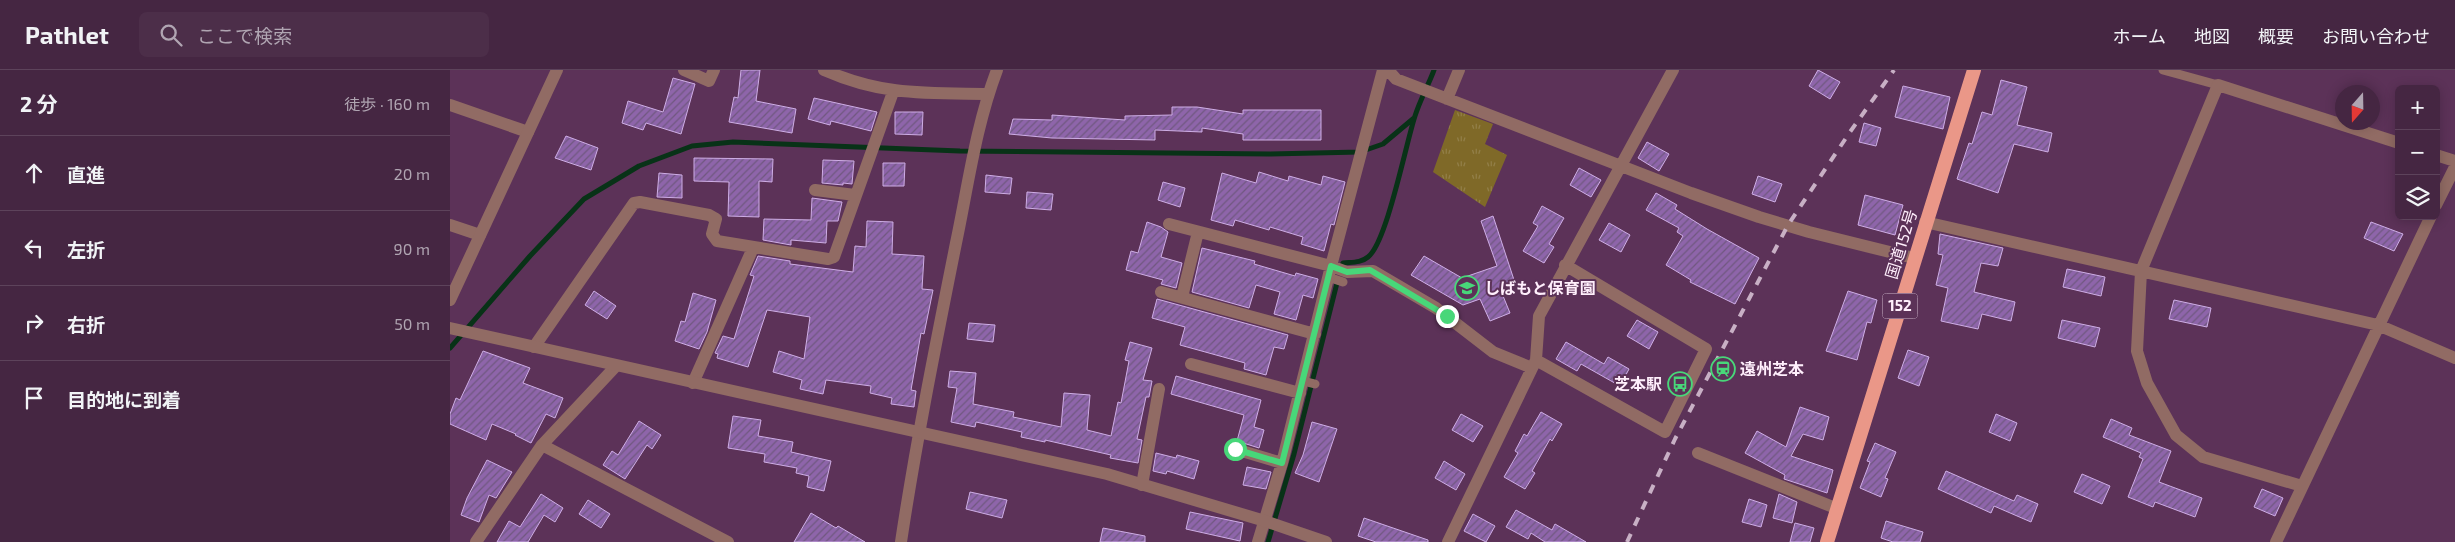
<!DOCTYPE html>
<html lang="ja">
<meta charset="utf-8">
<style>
:root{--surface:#452642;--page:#4c2e49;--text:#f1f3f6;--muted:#b0a5b2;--line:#5d435b}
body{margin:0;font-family:"Exo 2","Noto Sans JP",sans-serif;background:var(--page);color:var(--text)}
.controls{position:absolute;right:15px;top:15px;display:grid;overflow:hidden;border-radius:8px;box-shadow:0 2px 12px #0003}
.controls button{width:45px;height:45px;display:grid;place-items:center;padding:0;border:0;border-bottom:1px solid var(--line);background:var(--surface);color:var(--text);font:25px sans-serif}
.compass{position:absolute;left:1885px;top:15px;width:45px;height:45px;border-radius:50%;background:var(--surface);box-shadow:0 2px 12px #0003;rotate:200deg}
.stop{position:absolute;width:15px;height:15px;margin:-11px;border:4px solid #48d779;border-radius:50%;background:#fff}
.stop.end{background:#48d779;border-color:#fff;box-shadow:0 1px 5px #0008}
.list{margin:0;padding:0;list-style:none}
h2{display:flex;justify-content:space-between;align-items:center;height:65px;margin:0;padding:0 20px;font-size:21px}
h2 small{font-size:16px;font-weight:400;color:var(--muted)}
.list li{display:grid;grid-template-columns:32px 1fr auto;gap:15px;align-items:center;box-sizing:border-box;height:75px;padding:0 20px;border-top:1px solid var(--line)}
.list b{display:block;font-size:19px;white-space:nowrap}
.list em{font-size:16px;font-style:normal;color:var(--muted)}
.icon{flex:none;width:28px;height:28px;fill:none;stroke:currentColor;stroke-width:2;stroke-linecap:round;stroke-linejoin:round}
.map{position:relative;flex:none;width:2005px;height:472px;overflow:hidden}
header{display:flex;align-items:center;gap:30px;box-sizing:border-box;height:70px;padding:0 25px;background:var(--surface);border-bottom:1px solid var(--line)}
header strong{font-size:24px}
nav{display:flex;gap:28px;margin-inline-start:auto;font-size:18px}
.search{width:350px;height:45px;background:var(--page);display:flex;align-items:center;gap:12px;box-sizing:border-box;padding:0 18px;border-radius:8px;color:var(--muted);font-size:19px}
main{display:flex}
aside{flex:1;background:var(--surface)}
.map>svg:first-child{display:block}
.park{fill:url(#park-tufts)}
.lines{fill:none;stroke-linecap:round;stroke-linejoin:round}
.stream{stroke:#083217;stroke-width:5}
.building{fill:url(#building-hatch);stroke:#ceaee5}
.service{stroke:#916b64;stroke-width:9}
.minor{stroke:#916b64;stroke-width:12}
.tertiary{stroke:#916b64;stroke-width:12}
.trunk{stroke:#ea9788;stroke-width:14}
.rail{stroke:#c8b0c5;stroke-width:4;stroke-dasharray:9 9;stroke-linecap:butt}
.route{stroke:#48d779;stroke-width:6}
.labels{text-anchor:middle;stroke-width:4;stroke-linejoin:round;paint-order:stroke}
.shield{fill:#5c3258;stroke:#ceb6cb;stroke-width:1}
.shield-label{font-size:15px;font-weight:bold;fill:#ffeffc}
.street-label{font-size:16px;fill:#ffeffc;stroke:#5c3258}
.poi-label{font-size:16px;font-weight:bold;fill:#ffeffc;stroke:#5c3258;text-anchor:start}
</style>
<header>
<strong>Pathlet</strong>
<div class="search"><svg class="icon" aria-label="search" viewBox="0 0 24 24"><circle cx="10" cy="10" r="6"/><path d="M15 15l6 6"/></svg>ここで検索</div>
<nav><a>ホーム</a><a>地図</a><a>概要</a><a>お問い合わせ</a></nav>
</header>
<main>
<aside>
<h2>2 分<small>徒歩 · 160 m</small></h2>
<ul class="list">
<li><svg class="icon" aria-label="ahead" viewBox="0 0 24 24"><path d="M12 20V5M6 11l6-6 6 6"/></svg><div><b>直進</b></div><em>20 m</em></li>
<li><svg class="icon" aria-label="left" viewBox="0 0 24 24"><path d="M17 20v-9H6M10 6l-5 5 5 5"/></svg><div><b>左折</b></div><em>90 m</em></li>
<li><svg class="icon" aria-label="right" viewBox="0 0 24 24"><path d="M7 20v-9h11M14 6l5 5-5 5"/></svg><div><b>右折</b></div><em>50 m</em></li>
<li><svg class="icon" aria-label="arrive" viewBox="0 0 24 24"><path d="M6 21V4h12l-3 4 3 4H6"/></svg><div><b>目的地に到着</b></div></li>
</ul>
</aside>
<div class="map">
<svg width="2005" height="472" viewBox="0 0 2005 472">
<defs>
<pattern id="park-tufts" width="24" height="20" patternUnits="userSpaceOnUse" patternTransform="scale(1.25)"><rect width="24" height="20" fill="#7f6928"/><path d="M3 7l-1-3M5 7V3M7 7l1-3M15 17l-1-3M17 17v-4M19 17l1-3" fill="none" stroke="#927f48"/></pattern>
<pattern id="building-hatch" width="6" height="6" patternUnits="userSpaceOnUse" patternTransform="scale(1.25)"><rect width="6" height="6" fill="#8e65aa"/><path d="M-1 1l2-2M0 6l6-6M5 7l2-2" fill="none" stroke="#705880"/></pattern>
</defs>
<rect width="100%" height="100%" fill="#5c3258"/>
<!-- park -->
<path class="park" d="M1005,40L1043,54L1035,74L1057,85L1035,137L983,102Z"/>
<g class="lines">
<!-- stream -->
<path class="stream" d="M891,198L893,193C902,192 911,193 918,187C937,172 956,73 965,46C970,30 978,16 984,0
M0,278L80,186L134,129L189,96L242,76L283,72L510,81L820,84L910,82L933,74L964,48
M818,472L844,384L888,209"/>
</g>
<!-- building -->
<path class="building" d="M291,0H310L306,31L346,39L342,63L279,52L284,27L288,28Z
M1368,0L1390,12L1380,29L1359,16Z
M223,8L245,14L231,64L196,53L193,60L172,53L178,31L213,42Z
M1551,10L1577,17L1567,55L1602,63L1598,82L1564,74L1548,123L1507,109L1519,73L1522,74L1532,42L1542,45Z
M1453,16L1500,27L1493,59L1445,47Z
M364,28L427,42L421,61L381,51L380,55L358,49Z
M722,37H747L793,44V40H871V70H793V64L752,58V62L705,60V70L602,68L559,64L563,49L602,50V45L675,50V46L722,45Z
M445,42H473L472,65L445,64Z
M1414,53L1431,58L1426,76L1409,72Z
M116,66L148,78L141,100L105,88Z
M1197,72L1219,84L1209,101L1188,88Z
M244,88L323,89L322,112L309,111V147L278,146L279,112L244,111Z
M373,90L404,91L402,114L393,113V115L372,113Z
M433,93H455L454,116H433Z
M1129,98L1151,110L1141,127L1120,115Z
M809,102L838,111L839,106L871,115L873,106L895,112L884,155L881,154L874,181L851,174L853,167L820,157L819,160L785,150L783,156L761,150L772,103L806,113Z
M209,103L232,105V128L207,127Z
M536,105L562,108L560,124L535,122Z
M1308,106L1332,114L1325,132L1302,124Z
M713,112L735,118L730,137L708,130Z
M577,122L603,124L601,140L576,138Z
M1206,123L1227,135L1225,139L1257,159L1309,188L1285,234L1240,212L1241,210L1216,195L1233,166L1227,162L1229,158L1196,140Z
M1415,125L1453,135L1445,165L1408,155Z
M362,128L392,132L388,151H377L376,173L341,170V175L313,170L314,149L361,150Z
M1092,136L1114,148L1099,174L1104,177L1094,193L1073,181L1088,156L1083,153Z
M1043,146L1066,216L1051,221L1060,243L1040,251L1030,229L1013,235L961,205L974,186L1012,208L1047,196L1031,151Z
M417,151L443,152L442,184L474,186L472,219L483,220L474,264L471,263L461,320L466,321L464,337L441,334L442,328L420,323L421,316L376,310L373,324L350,319L352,310L323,302L329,281L354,289L360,247L317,240L298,297L267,288L268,284L265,283L273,266L284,269L304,206L300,205L308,186L340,191V194L403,202L405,176L416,177Z
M697,152L711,157L718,162L711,187L732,193L726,218L711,214L713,210L676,200L681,181L688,183Z
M1921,152L1953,164L1944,181L1914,168Z
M1159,153L1180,165L1171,182L1149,170Z
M1490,164L1553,178L1548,196L1531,193L1524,222L1565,232L1561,251L1532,244L1528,259L1491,251L1498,218L1486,215L1493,185L1488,184Z
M752,178L805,191L804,194L845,206L846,203L868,209L863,228L853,225L846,250L824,244L830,222L806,215L799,238L742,222Z
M1617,199L1655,207L1651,226L1613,217Z
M144,221L166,236L157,249L135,235Z
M1398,221L1427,230L1421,253L1417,252L1407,290L1376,281Z
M243,223L266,230L257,262L249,279L225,271L231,251L235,252Z
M707,229L838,265L834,279L824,277L816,305L794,299L795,293L730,275L735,257L702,248Z
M1724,230L1761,238L1757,257L1719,249Z
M1187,250L1208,262L1199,279L1177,266Z
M1612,250L1650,258L1645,277L1608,268Z
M519,253L545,255L543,272L517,269Z
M680,272L702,278L693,310L702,311L699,327H696L687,369L692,370L688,393L660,388L661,385L595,370V372L571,367L572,362L526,352L525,357L501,352L507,318L498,317L500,301L526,303L523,334L564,342L563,347L611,357L614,323L640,325L637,360L661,366L668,332L671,333L679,291L675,290Z
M1116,272L1154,294L1158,287L1179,299L1170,316L1131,294L1127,301L1106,289Z
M1458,280L1479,287L1469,316L1448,308Z
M33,281L80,298L73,313L113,328L105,348L96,344L81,373L65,365L66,364L42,354L36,370L0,354V344L6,328L10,330Z
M726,306L811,330L804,357L814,360L809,378L787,371L794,345L721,324Z
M1350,337L1379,347L1373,370L1353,364L1341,386L1383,400L1377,423L1334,409L1335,405L1295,383L1307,361L1336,377Z
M1091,342L1112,354L1102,371L1100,369L1082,401L1085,403L1075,419L1054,407L1068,383L1065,381L1074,364L1077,366Z
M1011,344L1033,356L1023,372L1002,360Z
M1546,344L1567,353L1560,371L1539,362Z
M283,346L311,350L308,366L343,372L341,382L381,391L374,421L357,417L359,406L346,403L347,398L314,392L315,384L278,378Z
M1661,349L1682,358L1679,365L1721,381L1709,412L1752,428L1745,447L1705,432L1703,437L1678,427L1693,389L1689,387L1691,383L1653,367Z
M189,351L211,365L202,379L197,375L175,409L153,395L162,381L168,385Z
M862,352L887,359L869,412L845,403L853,385Z
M1425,373L1446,382L1435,408L1438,409L1431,427L1410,418L1420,392L1417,391Z
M706,383L726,388L727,385L749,391L744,409L717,401L716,404L703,401Z
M37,390L62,402L46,428L39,425L29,452L11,445L17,428Z
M994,391L1015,404L1006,420L985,408Z
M797,397L821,402L816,419L793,415Z
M1496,401L1564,431L1567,425L1588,434L1581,452L1544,436L1541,443L1488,419Z
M1632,404L1660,416L1652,434L1624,422Z
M1812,419L1833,428L1825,446L1804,437Z
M520,422L557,430L552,448L516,439Z
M91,424L113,438L105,452L94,445L78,472H47L59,451L70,457Z
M1329,424L1347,432L1342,453L1323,448Z
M1299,429L1317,435L1311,457L1292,452Z
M138,430L160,444L151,458L129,444Z
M1066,440L1102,460L1105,454L1136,472H1095L1081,463L1078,469L1056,457Z
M740,442L793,453L790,471L736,459Z
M361,443L386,458L388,456L415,472H344Z
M1023,444L1045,456L1036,472L1014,461Z
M914,448L978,470V472H926L908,466Z
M1436,451L1473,462L1470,472H1443L1431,468Z
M1345,453L1364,458L1360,472H1340Z
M653,458L695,466V472H650Z"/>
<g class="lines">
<!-- service -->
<path class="service" d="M1713,0L1768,15
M878,207L893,212
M853,311L865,314"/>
<!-- minor -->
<path class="minor" d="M234,0L259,11L264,0
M374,0C433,26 476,23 538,24
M938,0L946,9L1241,123L1309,147L1359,162L1464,188
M997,29L1009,0
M0,35L78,62
M1986,85L2005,91
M365,120L405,125
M1986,135L2005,97
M1475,152L1928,255L2005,288
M719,154L881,196L897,202L923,201L986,238L1043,282L1082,298
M0,155L30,165
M711,222L865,264
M732,227L748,162
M84,277L184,133L190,132L259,145L266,149L262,164L267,171L378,189L384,187L443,22
M1086,290L1215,362L1256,279L1115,195
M741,294L850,323
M243,313L303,178
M92,375L278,472
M785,379L832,393
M1248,383L1388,439
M692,415L709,319
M1852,416L1753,387L1726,365L1697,313L1687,281L1691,201L1768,15L1949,73
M26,472L92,375L166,296
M451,472C466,372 486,273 506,173C518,116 526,55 547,0
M808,472L832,393L881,196L933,0
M998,472L1086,290L1089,246L1223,0
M1826,472L1981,146"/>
<!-- tertiary -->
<path class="tertiary" d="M0,230L107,0
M0,258L657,404L815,451L876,472"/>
<!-- trunk -->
<path class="trunk" d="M1377,472L1524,0"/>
<!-- rail -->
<path class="rail" d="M1177,472L1225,369L1338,155L1400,62L1444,0"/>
</g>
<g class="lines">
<!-- route -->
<path class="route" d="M785,379L832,393L881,196L897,202L920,200L997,246"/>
</g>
<!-- icons -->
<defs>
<g id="school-ring" transform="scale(1.25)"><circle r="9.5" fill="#5c3258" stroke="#48d779" stroke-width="1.5"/><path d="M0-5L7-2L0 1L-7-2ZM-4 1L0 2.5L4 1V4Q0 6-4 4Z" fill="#48d779"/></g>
<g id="station-ring" transform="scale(1.25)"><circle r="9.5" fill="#5c3258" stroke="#48d779" stroke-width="1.5"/><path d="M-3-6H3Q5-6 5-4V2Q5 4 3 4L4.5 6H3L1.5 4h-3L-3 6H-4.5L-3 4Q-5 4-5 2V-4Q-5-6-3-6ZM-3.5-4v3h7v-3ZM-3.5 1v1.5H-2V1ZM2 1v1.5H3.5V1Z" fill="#48d779"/></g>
<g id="bus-ring" transform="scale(1.25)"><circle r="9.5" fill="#5c3258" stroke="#48d779" stroke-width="1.5"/><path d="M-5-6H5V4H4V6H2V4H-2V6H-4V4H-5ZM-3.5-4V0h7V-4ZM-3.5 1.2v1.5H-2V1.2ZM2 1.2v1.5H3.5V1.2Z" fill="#48d779"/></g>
</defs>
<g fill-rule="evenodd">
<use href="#school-ring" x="1017" y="218"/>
<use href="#station-ring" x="1273" y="299"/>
<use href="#bus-ring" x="1230" y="314"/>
</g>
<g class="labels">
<!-- shield labels -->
<rect class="shield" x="1432.5" y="223.5" width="35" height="25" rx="4"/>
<g class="shield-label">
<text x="1450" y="241">152</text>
</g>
<!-- street labels -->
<g class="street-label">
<text transform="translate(1451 174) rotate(-73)" y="6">国道152号</text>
</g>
<!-- poi labels -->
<g class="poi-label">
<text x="1034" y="224">しばもと保育園</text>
<text x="1290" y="305">遠州芝本</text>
<text x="1212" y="320" text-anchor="end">芝本駅</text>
</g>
</g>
</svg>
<div class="controls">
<button>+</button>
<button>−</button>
<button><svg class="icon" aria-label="layers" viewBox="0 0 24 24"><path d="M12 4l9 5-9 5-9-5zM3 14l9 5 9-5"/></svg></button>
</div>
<svg class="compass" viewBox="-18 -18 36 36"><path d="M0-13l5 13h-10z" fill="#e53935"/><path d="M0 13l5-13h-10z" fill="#b0a5b2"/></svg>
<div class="stop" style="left:785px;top:379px"></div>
<div class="stop end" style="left:997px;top:246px"></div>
</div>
</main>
